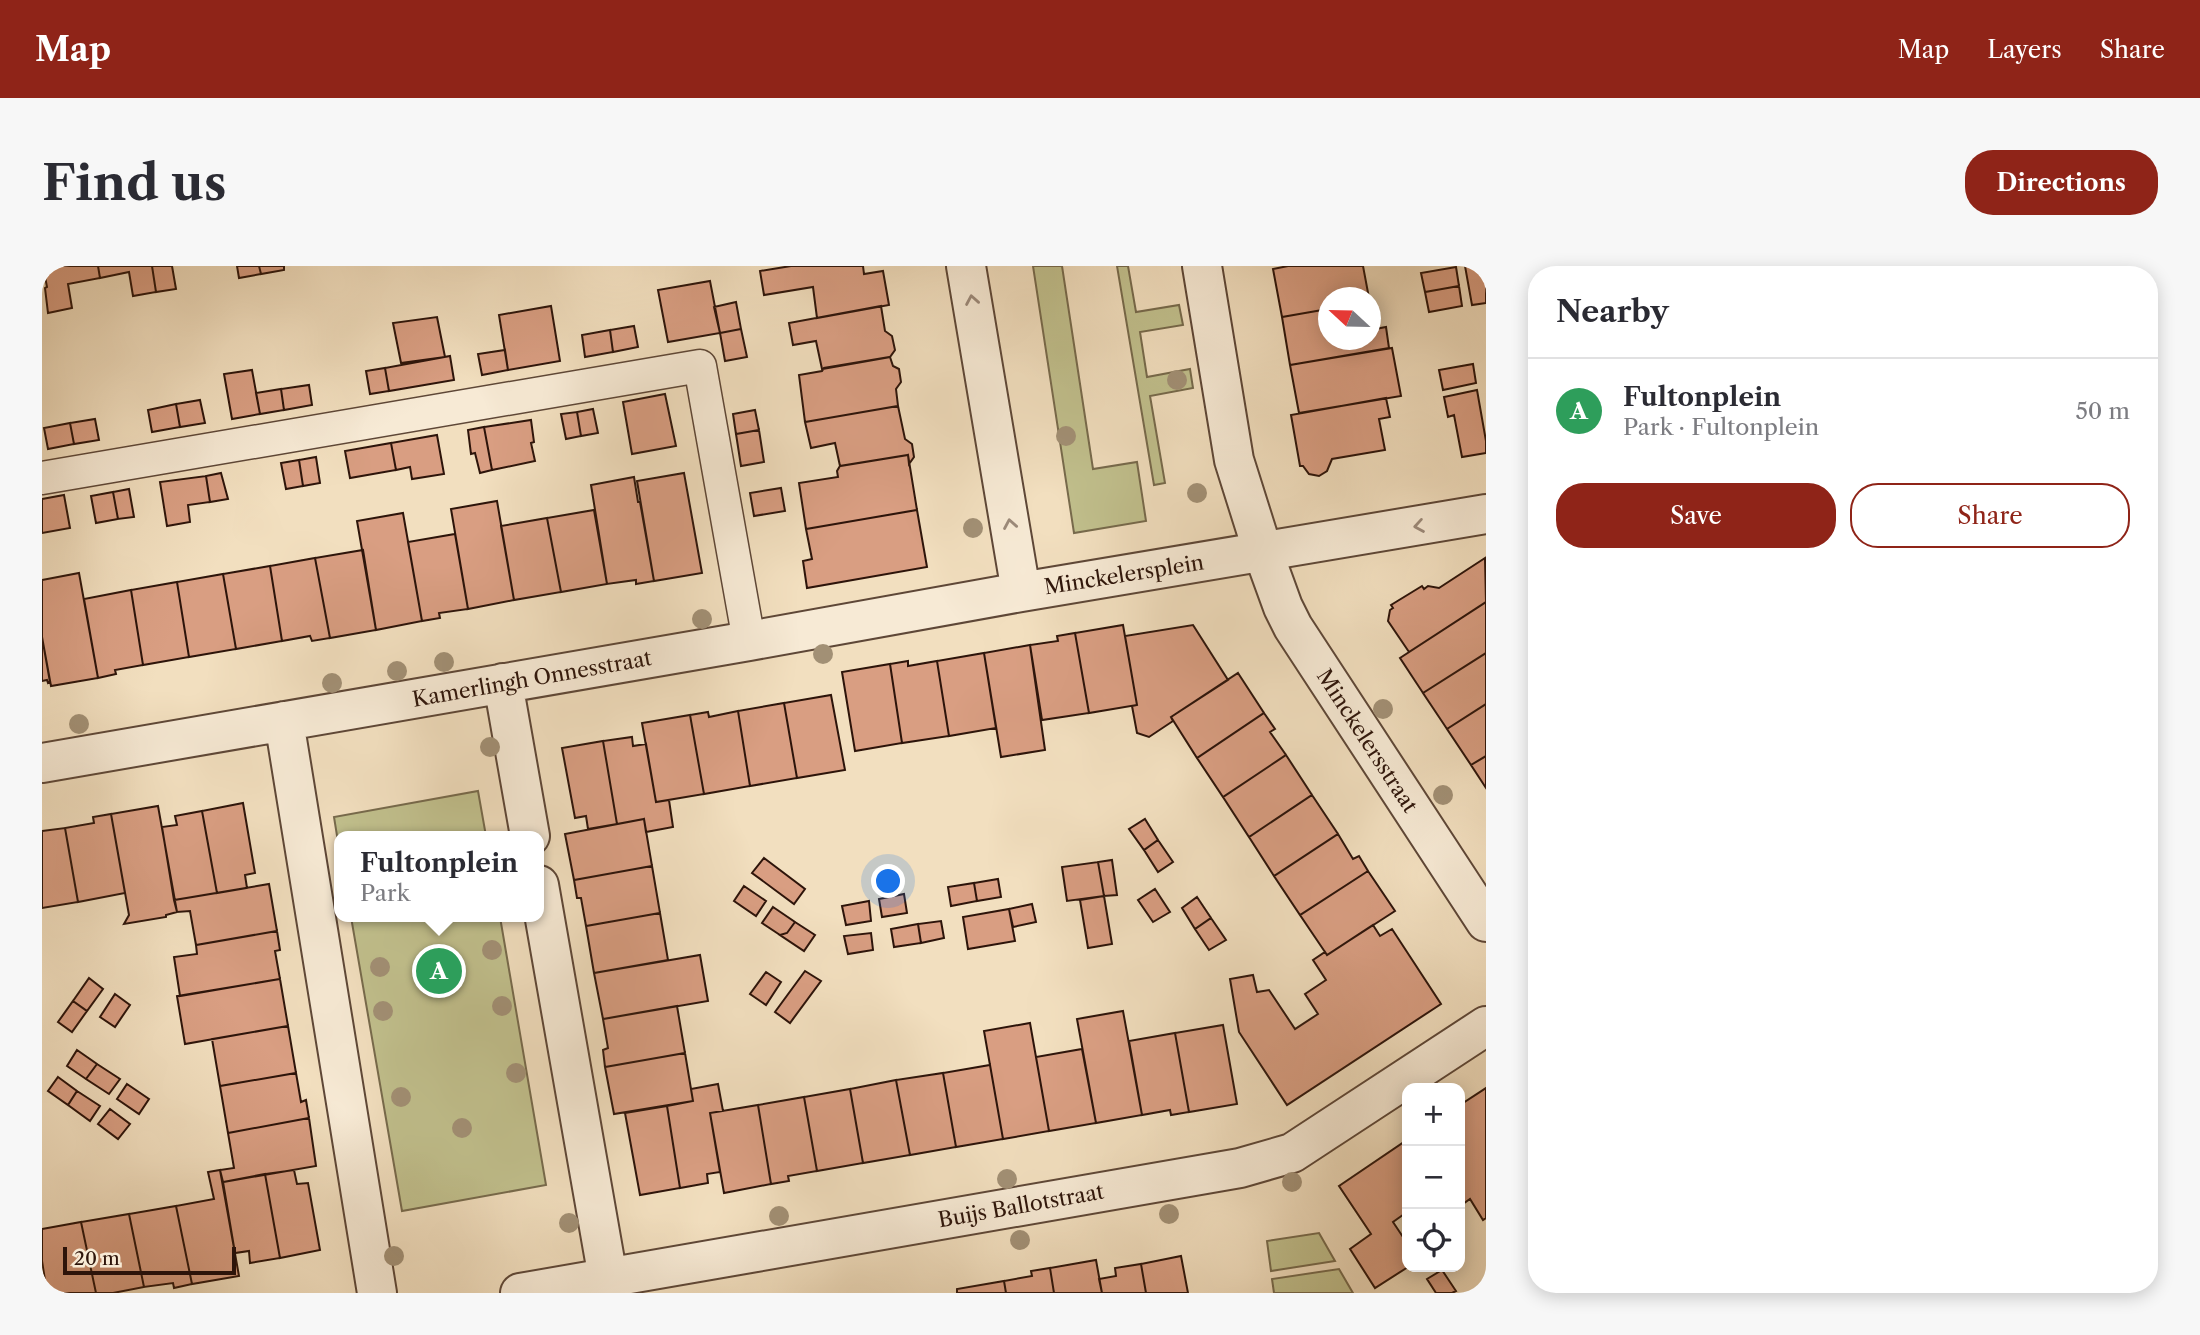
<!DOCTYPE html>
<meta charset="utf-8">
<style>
:root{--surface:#fff;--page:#f7f7f7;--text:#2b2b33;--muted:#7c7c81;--line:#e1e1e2;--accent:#8f2418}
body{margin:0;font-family:"Libre Caslon Text",serif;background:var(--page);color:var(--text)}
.controls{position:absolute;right:21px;bottom:21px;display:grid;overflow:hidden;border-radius:14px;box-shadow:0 4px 18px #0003}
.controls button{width:63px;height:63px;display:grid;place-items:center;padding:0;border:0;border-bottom:2px solid var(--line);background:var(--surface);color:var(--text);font:35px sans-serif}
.compass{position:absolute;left:1276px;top:21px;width:63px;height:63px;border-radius:50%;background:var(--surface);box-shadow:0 4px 18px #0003;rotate:292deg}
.scale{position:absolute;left:21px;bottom:18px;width:173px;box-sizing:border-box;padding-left:7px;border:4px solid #2d140a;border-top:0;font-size:19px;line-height:24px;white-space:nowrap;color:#2d140a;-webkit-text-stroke:5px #f7ead5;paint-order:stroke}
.you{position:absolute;left:847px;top:616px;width:24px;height:24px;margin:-18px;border:5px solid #fff;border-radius:50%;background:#1a73e8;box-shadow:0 0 0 10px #1a73e833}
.badge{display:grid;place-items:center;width:46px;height:46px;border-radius:50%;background:var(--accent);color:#fff;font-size:23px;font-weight:700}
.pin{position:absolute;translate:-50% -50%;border:4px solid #fff;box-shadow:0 2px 7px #0006}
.popup{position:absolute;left:292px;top:565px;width:210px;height:91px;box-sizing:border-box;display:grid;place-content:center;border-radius:14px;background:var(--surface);filter:drop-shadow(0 2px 5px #0005);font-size:23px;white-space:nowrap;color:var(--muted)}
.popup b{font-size:26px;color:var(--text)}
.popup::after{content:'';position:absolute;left:50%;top:100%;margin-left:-14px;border:14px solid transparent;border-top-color:var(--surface)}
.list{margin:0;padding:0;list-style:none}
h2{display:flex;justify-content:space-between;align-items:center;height:91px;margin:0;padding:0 28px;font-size:30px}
h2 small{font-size:23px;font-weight:400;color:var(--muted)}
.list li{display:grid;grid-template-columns:46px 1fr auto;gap:21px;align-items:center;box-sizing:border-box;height:105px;padding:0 28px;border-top:2px solid var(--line)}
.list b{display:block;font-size:26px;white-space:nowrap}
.list p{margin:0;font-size:23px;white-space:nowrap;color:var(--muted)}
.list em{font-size:23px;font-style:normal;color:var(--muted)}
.actions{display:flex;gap:14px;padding:21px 28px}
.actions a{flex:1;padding:16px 0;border:2px solid var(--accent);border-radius:28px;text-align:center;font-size:24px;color:var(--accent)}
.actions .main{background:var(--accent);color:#fff}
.icon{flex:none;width:38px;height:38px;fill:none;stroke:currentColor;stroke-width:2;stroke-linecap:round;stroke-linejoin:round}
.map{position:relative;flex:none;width:1444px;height:1027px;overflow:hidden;border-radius:28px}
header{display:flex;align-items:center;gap:42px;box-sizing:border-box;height:98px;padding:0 35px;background:var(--accent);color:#fff}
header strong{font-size:33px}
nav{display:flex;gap:38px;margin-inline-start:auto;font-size:24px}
.intro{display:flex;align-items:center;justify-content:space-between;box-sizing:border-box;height:168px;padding:0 42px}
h1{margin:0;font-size:49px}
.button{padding:18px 32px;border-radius:28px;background:var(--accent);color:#fff;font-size:24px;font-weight:700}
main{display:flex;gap:42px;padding:0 42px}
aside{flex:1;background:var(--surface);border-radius:28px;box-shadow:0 4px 18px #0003}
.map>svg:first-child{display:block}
.green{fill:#c1c08d;stroke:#776a4c;stroke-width:2}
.building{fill:#d99e82;stroke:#2d140a;stroke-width:2}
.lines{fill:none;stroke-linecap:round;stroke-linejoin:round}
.lane-casing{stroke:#5e4737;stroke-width:35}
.street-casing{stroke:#5e4737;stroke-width:42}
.lane{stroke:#f7ead5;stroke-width:32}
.street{stroke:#f7ead5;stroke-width:38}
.tree{fill:#a29075}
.oneway{stroke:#9c8a7a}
.labels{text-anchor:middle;stroke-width:7;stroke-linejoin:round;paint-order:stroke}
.street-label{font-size:21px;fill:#2d140a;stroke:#f7ead5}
</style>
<header>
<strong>Map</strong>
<nav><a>Map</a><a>Layers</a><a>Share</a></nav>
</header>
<div class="intro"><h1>Find us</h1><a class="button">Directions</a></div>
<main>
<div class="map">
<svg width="1444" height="1027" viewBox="0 0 1444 1027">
<rect width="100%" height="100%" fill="#f2dfbf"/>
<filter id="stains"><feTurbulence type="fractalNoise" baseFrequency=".00286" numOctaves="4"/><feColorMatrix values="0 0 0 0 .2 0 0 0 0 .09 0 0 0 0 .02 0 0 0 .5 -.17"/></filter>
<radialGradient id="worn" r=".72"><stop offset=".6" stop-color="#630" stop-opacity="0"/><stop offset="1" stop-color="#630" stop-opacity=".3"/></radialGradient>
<!-- green -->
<path class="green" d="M991,0H1020L1051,203L1095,196L1104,255L1032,267Z
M1075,0H1086L1094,46L1137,39L1141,59L1098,66L1105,111L1148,103L1151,122L1108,130L1123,217L1112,219Z
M436,525L444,570H297V582L292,551Z
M309,651H458L504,919L360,945Z
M1277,967L1293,995L1229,1005L1225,975Z
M1297,1003L1311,1027H1232L1230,1013Z"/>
<!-- building -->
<path class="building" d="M1,0H56L58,12L26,18L30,42L6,47L3,22L5,21Z
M56,0H110L114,26L91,30L87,6L58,12Z
M110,0H130L134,23L114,26Z
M195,0H217L219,8L197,12Z
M217,0H242V4L219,8Z
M749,0H821L822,8L841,5L847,39L775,52L771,21L722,29L718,5Z
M1246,0H1321L1327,32H1286V43L1240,51L1231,3Z
M1423,0H1444V37L1430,39Z
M1414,1L1417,20L1383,26L1379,7Z
M668,15L678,67L626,76L616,24Z
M1417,20L1420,40L1387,46L1383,26Z
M694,36L699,63L678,67L672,41Z
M509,40L518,95L466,104L457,49Z
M839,40L843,65L850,70L853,84L848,91L780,103L774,75L751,79L747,57Z
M1328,41L1333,63L1344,61L1347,82L1248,99L1240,51L1286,43V74H1328Z
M395,51L403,91L359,97L351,57Z
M592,60L596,81L571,86L568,64Z
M699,63L705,91L683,95L678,67Z
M568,64L571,86L543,91L540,69Z
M1350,82L1359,130L1257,147L1248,99Z
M463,84L466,104L440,109L436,88Z
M408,90L412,114L347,125L343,102Z
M848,91L851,100L857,103L859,116L854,123L856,140L763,156L757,109L780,105L782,102Z
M1431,98L1434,117L1401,124L1397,104Z
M343,102L347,125L328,128L324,105Z
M210,104L218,148L190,153L182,108Z
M267,119L270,139L242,144L239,123Z
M239,123L242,144L218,148L214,127Z
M1435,124L1444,175V187L1420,191L1412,149L1406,151L1402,131Z
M623,128L634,180L590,188L581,136Z
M1344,132L1348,151L1337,153L1343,184L1290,193L1285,205L1277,210L1267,208L1261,200H1258L1249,149Z
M158,134L163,157L138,161L134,138Z
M134,138L138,161L110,166L106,144Z
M856,140L863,173L870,178L872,191L867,198L866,189L798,200L793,177L769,182L763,156Z
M551,143L556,167L539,170L535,146Z
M713,144L717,164L694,168L691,148Z
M535,146L539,170L524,173L519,148Z
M53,153L57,174L32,178L28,157Z
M489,154L492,176L489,177L493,195L450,204L442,161Z
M28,157L32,178L6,183L2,162Z
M442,161L450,204L438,207L433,187L429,188L426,164Z
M717,164L722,196L699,200L694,168Z
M395,169L402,208L370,213L368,201L354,204L349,177Z
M349,177L354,204L308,212L303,185Z
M866,189L875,244L764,263L757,217L796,211L795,205L798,200Z
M274,191L278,217L261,220L257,194Z
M257,194L261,220L244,223L239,197Z
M179,207L186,233L168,236L164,210Z
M642,207L660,307L612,315L595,215Z
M164,210L168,236L146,239L148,256L125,260L118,216Z
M592,211L596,236H598L612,315L594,318V314L565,318L549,219Z
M739,222L743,245L712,250L708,227Z
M87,223L92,251L76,253L71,226Z
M71,226L76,253L54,257L49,230Z
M22,229L28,262L0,267V233Z
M455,235L472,334L426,343L409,243Z
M552,244L565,318L519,326L505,252Z
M875,244L885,301L765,322L761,295L770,293L764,263Z
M361,247L380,355L334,364L315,255Z
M505,252L519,326L472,334L459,260Z
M413,268L426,343L397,347L398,352L380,355L366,276Z
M321,284L334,364L288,372L273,292Z
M273,292L288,372L270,375L268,370L240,375L228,300Z
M1443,292L1444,336L1367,386L1346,355L1348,344L1351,342L1349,339L1380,320L1382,323L1386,320L1397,322Z
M228,300L240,375L194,383L181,308Z
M37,307L56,412L9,420L0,371V314Z
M181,308L194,383L147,391L135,316Z
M135,316L147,391L101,399L89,324Z
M89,324L101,399L73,404L74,408L56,412L42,333Z
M1444,336V387L1381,427L1358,392Z
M1081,359L1095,439L1047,447L1033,367Z
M1151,359L1186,414L1129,451L1131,455L1107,471L1095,467L1090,440L1095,439L1083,370Z
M1033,367L1047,447L1000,454L988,379L1016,375L1015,370Z
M0,371L8,416L6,417L5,414L0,415Z
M988,379L1003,484L959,491L942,387Z
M942,387L954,462L907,470L895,395Z
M1444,387V438L1405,463L1381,427Z
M866,395V400L895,395L907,470L860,477L848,398Z
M848,398L860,477L813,485L800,406Z
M1196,407L1222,447L1155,492L1129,451Z
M789,429L803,504L755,512L742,437Z
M742,437L755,512L708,520L696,445Z
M1444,438V490L1429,499L1405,463Z
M696,445L708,520L662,528L648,449L666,446L667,451Z
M1222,447L1233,463L1228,466L1244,489L1181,531L1155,492Z
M648,449L662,528L614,536L600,457Z
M590,471L591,480L604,478L614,536L627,534L631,561L604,566L602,553L575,558L561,475Z
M561,475L575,558L546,563L544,550L533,552L520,482Z
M1244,489L1270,529L1207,571L1181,531Z
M1444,490V522L1429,499Z
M1270,529L1296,568L1232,610L1207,571Z
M201,537L213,607L203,609L205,622L175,627L160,545Z
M116,540L135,646L124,649V651L82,658L87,649L69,548Z
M160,545L175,627L132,634L120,561L135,559L133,550Z
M69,548L83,627L36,636L23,562L52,557L51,551Z
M602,553L610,600L532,614L523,568Z
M1103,553L1116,574L1102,584L1087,563Z
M23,562L36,636L0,642V565Z
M1296,568L1311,593L1317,590L1326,605L1258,649L1232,610Z
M1116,574L1131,596L1116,606L1102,584Z
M722,592L763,623L752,638L710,607Z
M1070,594L1075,629L1062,630L1056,596Z
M1056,596L1062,630L1025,635L1020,601Z
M610,600L618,647L544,660L539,632H535L532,614Z
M1326,605L1353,645L1285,689L1258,649Z
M956,613L959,631L935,635L932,617Z
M932,617L935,635L909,640L906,621Z
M227,618L235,665L154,679L148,645L135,646L132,634Z
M702,620L724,635L714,650L692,635Z
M1113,623L1128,646L1111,656L1096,634Z
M862,628L865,647L840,651L837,633Z
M1062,630L1070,678L1046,682L1038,634Z
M1155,631L1169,652L1153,663L1140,642Z
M827,635L829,655L804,659L800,640Z
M990,638L994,656L971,661L967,643Z
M731,641L753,656L745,667L738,669L720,657Z
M967,643L973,675L926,683L921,651Z
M618,647L626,694L552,707L544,660Z
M1169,652L1184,674L1167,684L1153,663Z
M899,655L902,672L879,677L876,658Z
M753,656L773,669L762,685L738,669L745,667Z
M876,658L879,677L852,681L849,663Z
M1331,659L1338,670L1350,663L1399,738L1245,839L1197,766L1188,713L1211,709L1215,726L1227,724L1253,763L1276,748L1263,728L1284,714L1271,694L1283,686L1285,689Z
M235,665L238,684L233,685L238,713L138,730L132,691L155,688L154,679Z
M829,667L831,684L806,688L802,670Z
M658,689L666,735L561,753L552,707Z
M763,705L779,715L748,757L733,746Z
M724,706L739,716L724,739L708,728Z
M47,712L61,723L45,745L31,735Z
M238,713L246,760L143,778L135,730Z
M73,728L88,739L73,761L58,751Z
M31,735L45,745L30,766L16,756Z
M635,740L643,787L563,801L561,784L566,782L561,753Z
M1081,745L1100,849L1054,857L1035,753Z
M988,757L1007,865L961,873L942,765Z
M1181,759L1195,838L1147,846L1133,767Z
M246,760L254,807L178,820L170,773Z
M1133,767L1147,846L1129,849L1128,844L1100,849L1087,775Z
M1040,783L1054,857L1007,865L994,791Z
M35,784L55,798L44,813L25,800Z
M643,787L651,835L572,848L563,801Z
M55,798L78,813L67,828L44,813Z
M948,799L961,873L914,881L901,807Z
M254,807L259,836L264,834L267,852L186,867L178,820Z
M901,807L914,881L868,889L854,814Z
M16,811L35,825L26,839L6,825Z
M854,814L868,889L821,897L808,823Z
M85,818L107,833L97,848L75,833Z
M676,818L681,845L668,847L678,906L665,908L666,917L638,922L625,840L651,835L649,823Z
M1444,822V952L1441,954L1428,933L1418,940V839Z
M808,823L821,897L775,905L762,831Z
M35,825L58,840L48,855L26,839Z
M762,831L775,905L746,910L747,915L729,918L716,839Z
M716,839L729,918L682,927L668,847Z
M625,840L638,922L598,929L583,847Z
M68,843L88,858L76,873L56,858Z
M267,852L274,900L181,916L178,904L192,902L186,867Z
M1365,874V946L1351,956L1365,977L1366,1001L1333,1022L1308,983L1329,968L1297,920Z
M178,904L197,1010L150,1018L134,940L172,933L166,906Z
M252,904L255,918L266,917L278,984L238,992L223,908Z
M223,908L238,992L208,997L207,985L193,987L181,916Z
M134,940L150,1018L132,1022L131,1017L102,1021L87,948Z
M87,948L102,1021L71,1027H54L39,956Z
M39,956L54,1027H5L0,995V963Z
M1139,990L1146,1027H1104L1099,998Z
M1054,994L1060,1027H1012L1008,1002Z
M1099,998L1104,1027H1060L1057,1013L1074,1010L1073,1002Z
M1008,1002L1012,1027H964L962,1015L990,1010L989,1005Z
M1400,1004L1414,1025L1410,1027H1394L1385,1013Z
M962,1015L964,1027H915V1023Z"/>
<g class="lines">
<!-- lane casing -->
<g class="lane-casing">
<path id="lane" d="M0,212L658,100L707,375"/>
</g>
<!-- street casing -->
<g class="street-casing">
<path id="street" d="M924,0L979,326
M1160,0L1192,194L1221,286L1241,341L1251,361L1444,656
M461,417L488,570
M242,455L335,1027
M0,497L707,375L979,326L1444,248
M497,619L566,1012
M478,1027L1198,902L1250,887L1444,760"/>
</g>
<!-- lane -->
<use href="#lane" class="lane"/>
<!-- street -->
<use href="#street" class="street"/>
</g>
<!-- trees -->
<g class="tree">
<circle cx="1135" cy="114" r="10"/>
<circle cx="1024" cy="170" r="10"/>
<circle cx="1155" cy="227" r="10"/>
<circle cx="931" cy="262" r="10"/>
<circle cx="660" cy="353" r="10"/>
<circle cx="781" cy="388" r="10"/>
<circle cx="402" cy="396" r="10"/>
<circle cx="355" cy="405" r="10"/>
<circle cx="290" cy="417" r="10"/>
<circle cx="1341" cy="443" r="10"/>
<circle cx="37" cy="458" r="10"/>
<circle cx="448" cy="481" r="10"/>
<circle cx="1401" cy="529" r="10"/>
<circle cx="450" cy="684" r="10"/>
<circle cx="338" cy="701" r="10"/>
<circle cx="460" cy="740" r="10"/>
<circle cx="341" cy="745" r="10"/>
<circle cx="474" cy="807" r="10"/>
<circle cx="359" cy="831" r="10"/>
<circle cx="420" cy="862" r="10"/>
<circle cx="965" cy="913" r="10"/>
<circle cx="1250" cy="916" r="10"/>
<circle cx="1127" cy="948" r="10"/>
<circle cx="737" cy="950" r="10"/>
<circle cx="527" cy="957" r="10"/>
<circle cx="978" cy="974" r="10"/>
<circle cx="352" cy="990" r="10"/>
</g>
<!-- one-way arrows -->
<defs><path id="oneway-chevron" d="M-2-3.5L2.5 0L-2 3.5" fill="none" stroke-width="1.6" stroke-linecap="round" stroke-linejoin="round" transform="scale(1.75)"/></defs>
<g class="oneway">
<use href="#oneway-chevron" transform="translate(930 34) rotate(-100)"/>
<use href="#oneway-chevron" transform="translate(968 258) rotate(-100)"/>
<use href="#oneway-chevron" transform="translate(1377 260) rotate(170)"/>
</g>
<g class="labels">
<!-- street labels -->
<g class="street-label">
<text transform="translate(1082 309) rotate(-9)" y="7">Minckelersplein</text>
<text transform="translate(490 413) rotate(-10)" y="7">Kamerlingh Onnesstraat</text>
<text transform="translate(1325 475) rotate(57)" y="7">Minckelersstraat</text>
<text transform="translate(979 940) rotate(-10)" y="7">Buijs Ballotstraat</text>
</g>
</g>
<rect width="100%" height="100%" filter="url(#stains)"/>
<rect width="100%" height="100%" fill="url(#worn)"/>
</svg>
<div class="controls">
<button>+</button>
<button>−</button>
<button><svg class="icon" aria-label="locate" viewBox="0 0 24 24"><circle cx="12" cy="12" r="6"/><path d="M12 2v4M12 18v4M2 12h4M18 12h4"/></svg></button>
</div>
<svg class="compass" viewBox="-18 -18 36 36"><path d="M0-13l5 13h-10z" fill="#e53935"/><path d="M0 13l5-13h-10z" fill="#7c7c81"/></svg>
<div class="scale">20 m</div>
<div class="you"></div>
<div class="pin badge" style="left:397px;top:705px;background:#2e9e5b">A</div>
<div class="popup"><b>Fultonplein</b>Park</div>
</div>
<aside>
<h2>Nearby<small></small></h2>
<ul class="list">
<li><span class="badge" style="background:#2e9e5b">A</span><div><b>Fultonplein</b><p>Park · Fultonplein</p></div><em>50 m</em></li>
</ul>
<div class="actions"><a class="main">Save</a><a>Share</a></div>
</aside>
</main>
